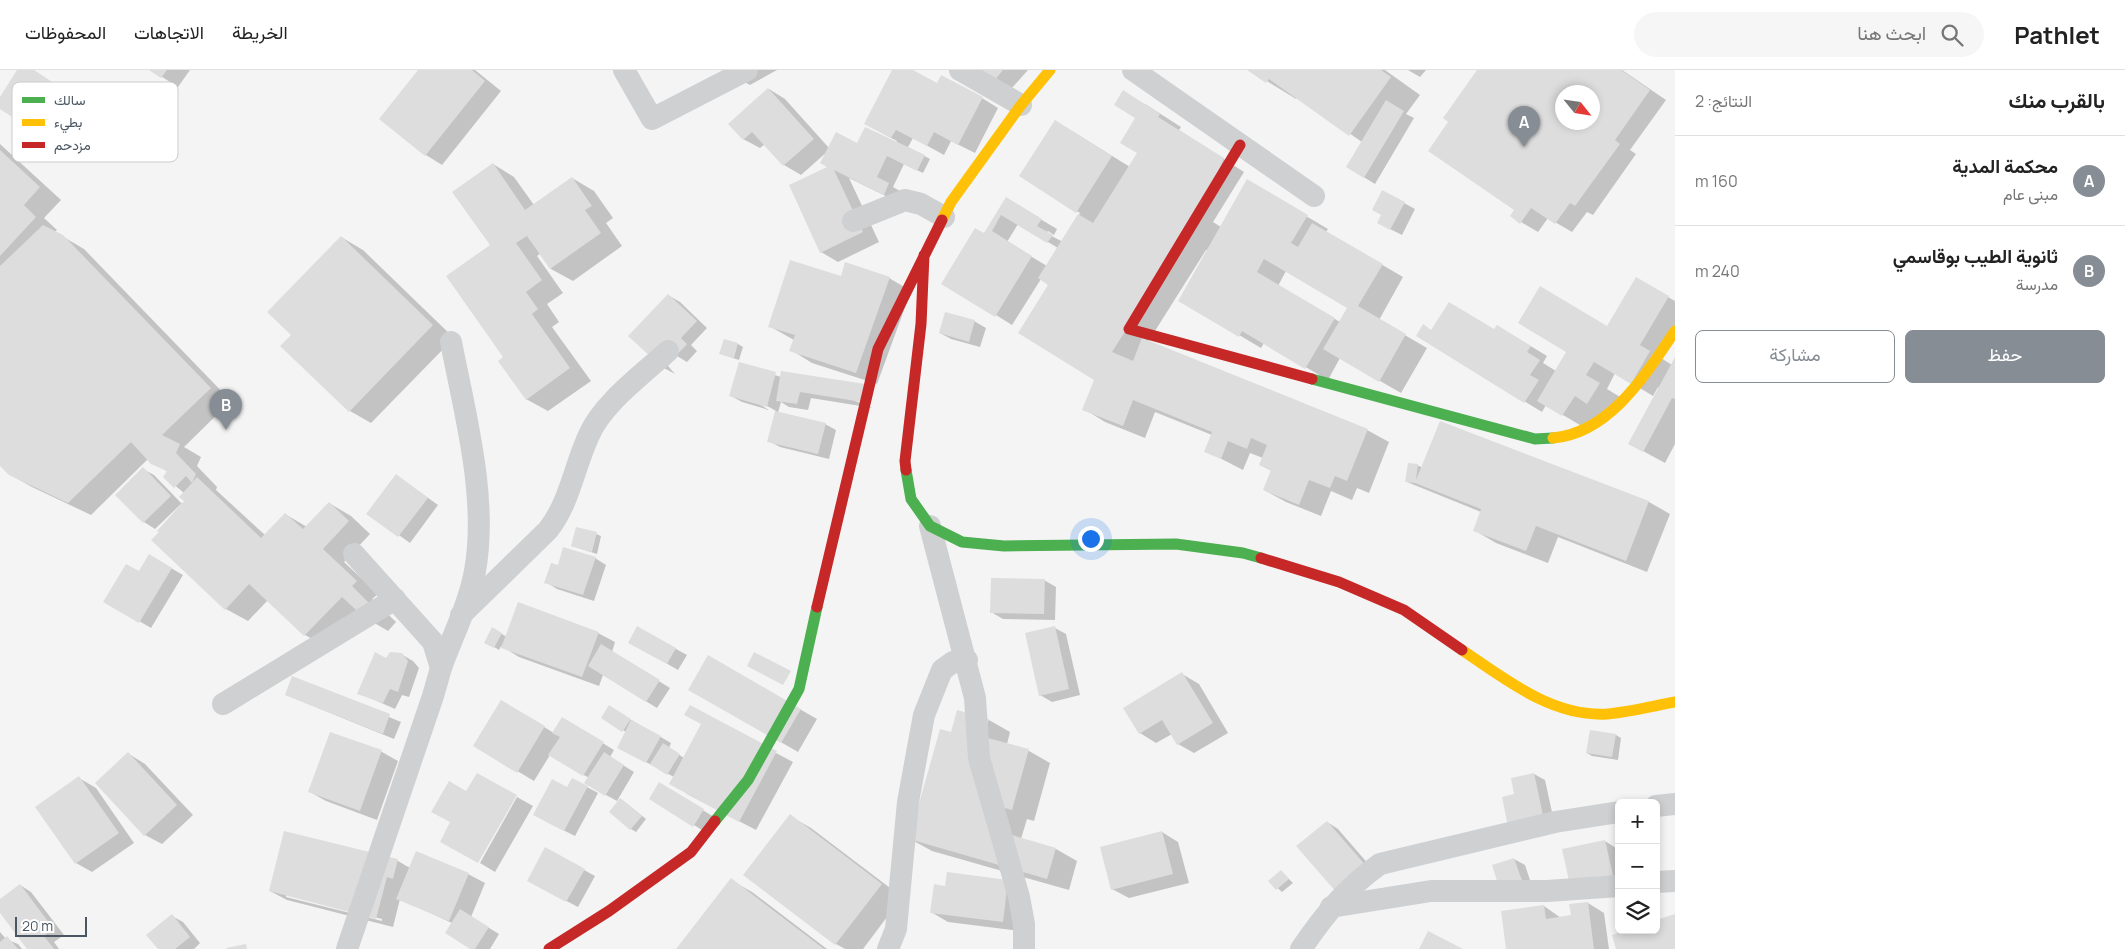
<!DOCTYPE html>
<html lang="ar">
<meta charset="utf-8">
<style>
:root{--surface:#fff;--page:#f6f6f6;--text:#222;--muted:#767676;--line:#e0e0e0;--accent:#868d94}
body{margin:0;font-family:Manrope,Vazirmatn,sans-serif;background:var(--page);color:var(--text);direction:rtl}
.controls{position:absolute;right:15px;bottom:15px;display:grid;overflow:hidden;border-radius:8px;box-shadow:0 2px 8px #0003}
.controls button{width:45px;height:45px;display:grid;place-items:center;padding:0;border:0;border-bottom:1px solid var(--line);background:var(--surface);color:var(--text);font:25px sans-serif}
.compass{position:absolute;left:1555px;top:15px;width:45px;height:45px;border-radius:50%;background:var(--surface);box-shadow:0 2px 8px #0003;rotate:120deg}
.scale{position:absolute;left:15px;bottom:12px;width:72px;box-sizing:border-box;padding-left:5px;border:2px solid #4a5661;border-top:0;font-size:14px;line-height:18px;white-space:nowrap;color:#4a5661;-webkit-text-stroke:4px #fff;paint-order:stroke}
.you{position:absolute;left:1090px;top:468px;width:18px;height:18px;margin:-12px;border:4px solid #fff;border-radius:50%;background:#1a73e8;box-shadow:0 0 0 8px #1a73e833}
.badge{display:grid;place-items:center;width:32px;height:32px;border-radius:50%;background:var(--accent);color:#fff;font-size:16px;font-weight:700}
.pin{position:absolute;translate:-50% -41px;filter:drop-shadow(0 1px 2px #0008)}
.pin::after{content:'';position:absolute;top:26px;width:18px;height:15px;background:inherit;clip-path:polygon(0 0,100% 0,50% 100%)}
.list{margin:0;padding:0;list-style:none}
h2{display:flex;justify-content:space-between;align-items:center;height:65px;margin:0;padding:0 20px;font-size:21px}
h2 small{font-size:16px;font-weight:400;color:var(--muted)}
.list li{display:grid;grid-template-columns:32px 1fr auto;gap:15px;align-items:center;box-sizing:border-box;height:90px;padding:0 20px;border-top:1px solid var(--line)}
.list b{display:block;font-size:19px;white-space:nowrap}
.list p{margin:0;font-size:16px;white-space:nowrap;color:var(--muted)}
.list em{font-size:16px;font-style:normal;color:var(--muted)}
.actions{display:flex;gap:10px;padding:15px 20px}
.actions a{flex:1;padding:11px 0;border:1px solid var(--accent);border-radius:8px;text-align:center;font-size:18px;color:var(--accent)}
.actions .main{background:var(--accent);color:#fff}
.icon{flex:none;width:28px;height:28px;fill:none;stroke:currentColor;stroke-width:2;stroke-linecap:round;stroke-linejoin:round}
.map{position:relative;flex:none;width:1675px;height:879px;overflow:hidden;direction:ltr}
header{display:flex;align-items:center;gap:30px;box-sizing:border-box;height:70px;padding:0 25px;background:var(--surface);border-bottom:1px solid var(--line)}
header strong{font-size:24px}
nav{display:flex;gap:28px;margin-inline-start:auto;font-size:18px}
.search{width:350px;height:45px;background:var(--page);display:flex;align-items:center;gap:12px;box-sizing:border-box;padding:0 18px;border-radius:28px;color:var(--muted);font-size:19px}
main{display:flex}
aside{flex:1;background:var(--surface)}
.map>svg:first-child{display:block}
.shadow{fill:#0003;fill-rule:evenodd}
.building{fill:#ddddde;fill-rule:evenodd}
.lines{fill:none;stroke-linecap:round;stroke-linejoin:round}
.street{stroke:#ced0d2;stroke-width:22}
.fast{stroke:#4caf50;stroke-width:11}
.slow{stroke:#ffc107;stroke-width:11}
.jam{stroke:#c62828;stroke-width:11}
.key{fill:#fff;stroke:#c9ccd0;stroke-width:1}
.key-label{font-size:14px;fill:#4a5661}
</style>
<header>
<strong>Pathlet</strong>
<div class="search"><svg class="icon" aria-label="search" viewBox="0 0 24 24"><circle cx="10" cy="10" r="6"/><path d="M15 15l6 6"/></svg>ابحث هنا</div>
<nav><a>الخريطة</a><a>الاتجاهات</a><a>المحفوظات</a></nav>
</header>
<main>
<aside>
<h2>بالقرب منك<small>النتائج: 2</small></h2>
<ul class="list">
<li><span class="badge">A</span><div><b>محكمة المدية</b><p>مبنى عام</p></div><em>160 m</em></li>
<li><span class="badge">B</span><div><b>ثانوية الطيب بوقاسمي</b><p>مدرسة</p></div><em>240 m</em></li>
</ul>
<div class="actions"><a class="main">حفظ</a><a>مشاركة</a></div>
</aside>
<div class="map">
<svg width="1675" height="879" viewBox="0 0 1675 879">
<rect width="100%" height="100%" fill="#f4f4f4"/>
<!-- shadow -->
<path class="shadow" d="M19,0H32L87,35L61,76L0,38V30Z
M151,0H190L178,17Z
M419,0H475L501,21L442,95L426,85Z
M730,0H777L750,15L734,6Z
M894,0H910L937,14L982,28L998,38L975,83L951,71L944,85L913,68L908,77L930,89L923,103L904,94L893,117L905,124L900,133L849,108L879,172L838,192L821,182L829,97L828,81L801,105L784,95L765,74L760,78L743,69L769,19L785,29L829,78L896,73L897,71L882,63Z
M983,0H1028L1011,19Z
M1249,0H1385L1420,25L1406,44L1414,48L1375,114L1347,97L1362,72L1297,27L1296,29Z
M1408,0H1426L1420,7Z
M1479,0H1622L1666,30L1630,80L1636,84L1593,145L1587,142L1572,162L1548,148L1538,162L1511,146L1515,140L1450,52ZM1562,22H1592V52H1562Z
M1145,34L1181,57L1179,60L1244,102L1213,152L1221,157L1247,111L1328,159L1326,162L1403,207L1379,250L1427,278L1401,323L1340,288L1328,310L1264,273L1261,278L1180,230L1208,181L1206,180L1148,272L1367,360L1389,372L1369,423L1357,418L1352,430L1331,421L1321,446L1286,432L1264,420L1272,401L1260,395L1263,388L1250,383L1243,400L1206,381L1212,365L1155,342L1145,368L1105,352L1084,339L1095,310L1050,214L1041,209L1012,255L996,245L985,165L1007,129L1057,159L1054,165L1048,161L1046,163L1063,172L1080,143L1021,106L1072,61L1130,97L1139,83ZM1018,154L1058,178L1047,196L1007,172ZM1286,201L1349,238L1340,252L1278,216Z
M0,74L61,130L44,148L57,160L55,162L84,179L231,331L184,377L201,387L197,396L217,417L216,420L265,465L285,444L307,457L329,433L351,446L370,464L344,492L378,524L372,529L396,552L388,561L366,548L327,577L305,565L268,530L248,551L226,539L182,435L181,434L155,459L144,452L117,425L143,399L154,405L183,435L186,431L184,423L165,407L168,402L148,389L91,445L32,417L9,404L0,394Z
M493,94L514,107L534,135L572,108L594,121L613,148L606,153L622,176L573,211L551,199L541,183L537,186L563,223L547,234L559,252L552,257L591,311L548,341L526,329L505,287L492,175Z
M1404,133L1415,139L1402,165L1390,159L1383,145Z
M341,167L363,180L454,268L371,353L350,341L292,265Z
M842,208H889L911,221L877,314L812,293L791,280L794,270L769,256Z
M1636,209L1675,231V264L1661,288L1672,295L1675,290V374L1665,393L1630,374L1659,319L1658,317L1653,326L1615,303L1607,319L1620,327L1585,358L1546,335L1542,342L1417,266L1432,261H1495L1514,266L1547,286L1543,293L1556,301L1607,257Z
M668,225L680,232L707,258L691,275L697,281L687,292L677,286L668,296L675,304L664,298Z
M974,251L986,258L980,277L951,269L940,263Z
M738,274L743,277L739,290L721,284Z
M740,294L781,307L782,302L873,338L811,328L808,340L789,337L781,332L778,343L825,354L836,360L829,389L780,377L769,371L776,341L762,333L761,335L769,340L742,332L731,326Z
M1440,352L1649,432L1670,444L1647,502L1558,467L1548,493L1496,473L1474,460L1481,442L1407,412L1417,395L1423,398Z
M396,405L438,435L410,473L368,443Z
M596,464L601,466L597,484L572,476Z
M150,486L183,505L151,558L105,531L140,503Z
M595,488L606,495L594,531L557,519L546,512Z
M1044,510L1056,517L1055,550L1003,549L991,542Z
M638,558L687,585L678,600L629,572Z
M1055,558L1066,564L1080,625L1052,632L1040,625Z
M493,559L507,567L598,563L615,572L612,582L670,618L657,638L603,605L599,616L519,587L501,576L499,580L486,572Z
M401,584L413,591L419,598L409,627L402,625L395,639L359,623L386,590Z
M709,587L817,649L798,682L690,620Z
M1182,604L1199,614L1228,663L1194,683L1178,674L1172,664L1156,673L1140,663Z
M293,607L401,652L394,669L286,625Z
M501,631L554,663L573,655L614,680L610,687L634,702L617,731L606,725L589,708L550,685L534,711L474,675Z
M609,637L671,673L669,678L684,688L776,683L793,692L756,760L687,724L674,707L629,683L626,662L602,647Z
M989,650L1010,662L1007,674L1029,681L1050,693L1034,751L1027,749L1021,769L1056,779L1077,791L1069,820L932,781L910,769L952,664Z
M331,663L382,682L398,691L377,750L326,731L310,722Z
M1616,665L1621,668L1618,690L1592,686L1587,683Z
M129,684L145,694L193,745L162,774L145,765Z
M1534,704L1545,710L1555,756L1516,725Z
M79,708L96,718L134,773L92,802L76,793Z
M587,717L598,723L575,766L545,751L568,719Z
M670,720L714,747L705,762L694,755Z
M517,727L533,736L495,802L480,793Z
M621,729L646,749L636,762L631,759Z
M790,746L811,758L902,827L863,879H845L836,874L745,805Z
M1327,752L1338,759L1377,804L1349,828Z
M285,762L398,791L410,798L468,804L485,813L471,847L499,864L490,879H473L452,853L400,829L393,857L287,830L270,821ZM286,825L382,849V851L286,827Z
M1162,762L1178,772L1189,813L1129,828L1112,819Z
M1605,771L1616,778L1619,789V818L1564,780Z
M1514,789L1525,795L1535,825L1515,832Z
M584,800L595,806L578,837L540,817Z
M1281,801L1293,813L1282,822L1270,811Z
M731,810L752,822L827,879H678Z
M1008,811L1019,861L948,852L931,842L946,817Z
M20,815L31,822L64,865L54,872L59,879H29L0,841V830Z
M1588,833L1604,843L1609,879H1507L1544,836L1561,848L1572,846Z
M172,846L183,852L200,873L194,879H159Z
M0,862L6,869L18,874L22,879H0Z"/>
<!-- building -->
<path class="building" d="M17,0H34L72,25L44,68L0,39V27Z
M149,0H167L161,8Z
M418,0H472L485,11L425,86L379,49Z
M892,0H913L937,13L941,5L983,27L958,75L934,62L927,76L896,60L891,68L864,54Z
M981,0H1003L994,11Z
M1247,0H1381L1391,7L1349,66L1269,9L1266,13Z
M1477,0H1621L1650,20L1615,70L1620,74L1575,136L1570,133L1555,154L1531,138L1520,154L1510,146L1514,140L1428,81L1448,52L1443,48ZM1562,22H1592V52H1562Z
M768,18L814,69L783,96L752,62L743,70L728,54Z
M1123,20L1160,44L1158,47L1224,88L1200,143L1112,282L1133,291L1142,268L1368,359L1347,411L1335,406L1330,418L1309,410L1299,435L1263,420L1271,400L1259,395L1267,375L1251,368L1247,379L1228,371L1221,389L1204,382L1212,362L1133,330L1123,356L1082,340L1094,310L1018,263L1048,215L1038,208L1078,144L1093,153L1137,83L1120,73L1135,48L1114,35Z
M1386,30L1404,41L1364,108L1346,97Z
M1055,50L1112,86L1076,143L1019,106Z
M865,57L925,85L917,101L887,86L877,107L889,113L884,125L834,100L863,162L820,183L789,115L827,97L820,93L836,62L857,73Z
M0,80L40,117L24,135L36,147L0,186Z
M493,93L525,140L572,107L592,136L585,140L601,163L550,199L527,166L516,173L542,210L526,222L538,239L532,244L570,298L526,330L498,291L503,287L446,206L490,175L452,122Z
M1247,109L1308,145L1291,173L1298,177L1312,153L1383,194L1358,236L1406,264L1379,312L1323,279L1347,238L1264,189L1257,202L1335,248L1305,299L1242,261L1239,267L1178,231Z
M1382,120L1405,132L1390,160L1377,153L1381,145L1372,140Z
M1006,127L1042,149L1037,156L1053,165L1047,173L1001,145L992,161L1032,186L995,247L941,214L975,158L984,163Z
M43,155L63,165L211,318L162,365L180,374L176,383L196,404L192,413L197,407L261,468L285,443L303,459L329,432L349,451L323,479L357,511L352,516L375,539L366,549L342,527L304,566L249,514L225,540L151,470L159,462L157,461L184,431L179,427L192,413L186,406L174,418L163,407L167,401L151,394L131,372L68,433L9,405L0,396V196Z
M341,166L433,255L349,342L280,276L291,265L267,242Z
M790,190L841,206L845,192L890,207L856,303L789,281L795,265L768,257Z
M1636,207L1669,226L1640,275L1650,281L1631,314L1594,292L1586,305L1600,313L1587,334L1575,326L1562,346L1537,331L1566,282L1518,253L1540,216L1607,256Z
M668,224L697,251L681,268L687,274L664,299L628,266Z
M1449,232L1494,259L1497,255L1531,276L1527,282L1540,290L1530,305L1539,310L1524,333L1416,266L1423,254L1431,260Z
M945,242L975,250L969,272L939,263Z
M724,269L738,273L734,288L719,284Z
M1675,287V329L1672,328L1643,382L1628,374Z
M739,292L776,302L767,337L729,326Z
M781,301L865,314L862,332L800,322L797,334L776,331Z
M775,341L826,353L818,384L767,372Z
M1440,351L1649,431L1626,491L1536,456L1526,481L1473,461L1481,439L1415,413L1405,412L1408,393L1418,394L1416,410Z
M143,397L171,426L143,453L115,425Z
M396,404L428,428L398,467L366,444Z
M576,457L597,462L592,482L571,476Z
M563,477L596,487L583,525L544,513L551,493L558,495Z
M149,484L172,498L139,553L103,532L126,494L139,501Z
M991,508L1045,509L1044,544L990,543Z
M518,532L599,562L582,607L501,578Z
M637,556L676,578L667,594L628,573Z
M1055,556L1069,619L1039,626L1025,563Z
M492,557L502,563L494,578L484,573Z
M601,574L660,610L646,632L588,596Z
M375,582L386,588L390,582L402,583L408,591L398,622L390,619L383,633L357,624Z
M754,582L791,601L783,615L747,596Z
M708,585L801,639L781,673L688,620Z
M1182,602L1213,653L1177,675L1162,650L1139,664L1123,638Z
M292,606L390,644L383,664L285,625Z
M501,630L545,656L517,703L473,676Z
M609,635L631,649L622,662L601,648Z
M690,635L777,681L739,752L669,714L701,654L684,645Z
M957,640L989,649L984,667L1029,679L1012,740L1005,738L998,761L1056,778L1047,809L909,769L940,659L951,662Z
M562,647L604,672L583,706L548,685L560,667L552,663Z
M631,650L661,666L646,693L617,678Z
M1590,660L1616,664L1612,687L1586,683Z
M330,662L382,680L360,741L308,722Z
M663,673L680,684L667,705L650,694Z
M128,682L177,735L144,766L95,713Z
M604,682L624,695L605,726L584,713Z
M477,703L517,725L478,793L440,772L450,752L431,742L449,711L466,721Z
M1534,703L1544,750L1508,757L1502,727L1514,724L1511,708Z
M79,706L119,763L75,794L35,737Z
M572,708L588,716L564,761L533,745L552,709L567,717Z
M659,712L704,739L693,757L649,729Z
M620,728L642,746L630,760L609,742Z
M790,744L882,814L835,875L743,805Z
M1327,751L1367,797L1337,823L1296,776Z
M284,761L398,789L393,809L387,807L376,849L269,821Z
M1162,761L1173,804L1111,820L1100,777Z
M1605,770L1614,810L1571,820L1562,779Z
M545,777L585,799L566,832L527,811Z
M416,781L469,803L449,851L396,829Z
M1514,788L1525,819L1502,827L1492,795Z
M1281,800L1289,809L1276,820L1268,811Z
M947,802L1008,810L1003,852L930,843L934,814L945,816Z
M731,808L824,879H676Z
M20,814L53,858L44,866L54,879H27L0,843V829Z
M1588,832L1594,879H1506L1501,841L1544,835L1546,849L1571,845L1569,834Z
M460,839L489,857L475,879H470L445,863Z
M172,844L190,867L175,879H158L146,865Z
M1675,844V879H1616L1612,865L1627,860H1656V850Z
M1428,861L1463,879H1419Z
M7,866L18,879H0V872Z
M246,874L247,879H227L226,878Z"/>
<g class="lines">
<!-- street -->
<path class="street" d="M624,0L652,49L747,0
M960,0L1021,35
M1133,0L1314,126
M853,151L905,130L921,134L944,147
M930,456L975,628L979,688L1019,827L1024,854V879
M461,545L548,460C570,432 574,397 589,365C603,333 642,305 668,281
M441,598C452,567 469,534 475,501C488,428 465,344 451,272
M223,634L395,529
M1656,736L1675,734
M1656,812L1675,811
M1331,837L1431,821H1547L1619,816
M347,879L433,626L441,598L433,572L354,484
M888,879L896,859L908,732L924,645L942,600L953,592L967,590
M1301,879C1325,844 1345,819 1380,794L1555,752L1619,742"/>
<!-- fast -->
<path class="fast" d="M1312,309L1535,369L1553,368
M906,400L911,429L930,456L962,472L1004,476L1176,474L1243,483L1261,488
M715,751L748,710L799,619L817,537"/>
<!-- slow -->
<path class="slow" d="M942,150L951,132L1021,35L1050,0
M1553,368C1610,363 1646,304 1675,261
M1462,580C1505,609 1552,647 1607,644C1629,642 1653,636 1675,632"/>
<!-- jam -->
<path class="jam" d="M1240,75L1129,259L1312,309
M906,400L905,391L921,254L924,185
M1261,488L1339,512L1404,540L1462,580
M817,537L878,279L942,150
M549,879L609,841L691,782L715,751"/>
</g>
<!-- legend -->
<rect x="12" y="12" width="166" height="80" rx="8" class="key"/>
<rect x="22" y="27" width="23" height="6" fill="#4caf50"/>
<rect x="22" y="49" width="23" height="7" fill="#ffc107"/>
<rect x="22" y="72" width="23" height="6" fill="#c62828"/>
<g class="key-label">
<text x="54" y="35">سالك</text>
<text x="54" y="57">بطيء</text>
<text x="54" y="80">مزدحم</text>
</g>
</svg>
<div class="controls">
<button>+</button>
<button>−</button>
<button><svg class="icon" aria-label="layers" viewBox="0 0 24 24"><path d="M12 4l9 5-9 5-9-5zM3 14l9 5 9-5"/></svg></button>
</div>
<svg class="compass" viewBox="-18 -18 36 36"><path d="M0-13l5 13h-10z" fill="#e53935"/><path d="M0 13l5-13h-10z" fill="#767676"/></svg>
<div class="scale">20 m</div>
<div class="you"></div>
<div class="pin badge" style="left:1524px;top:77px">A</div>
<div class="pin badge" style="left:226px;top:360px">B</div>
</div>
</main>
